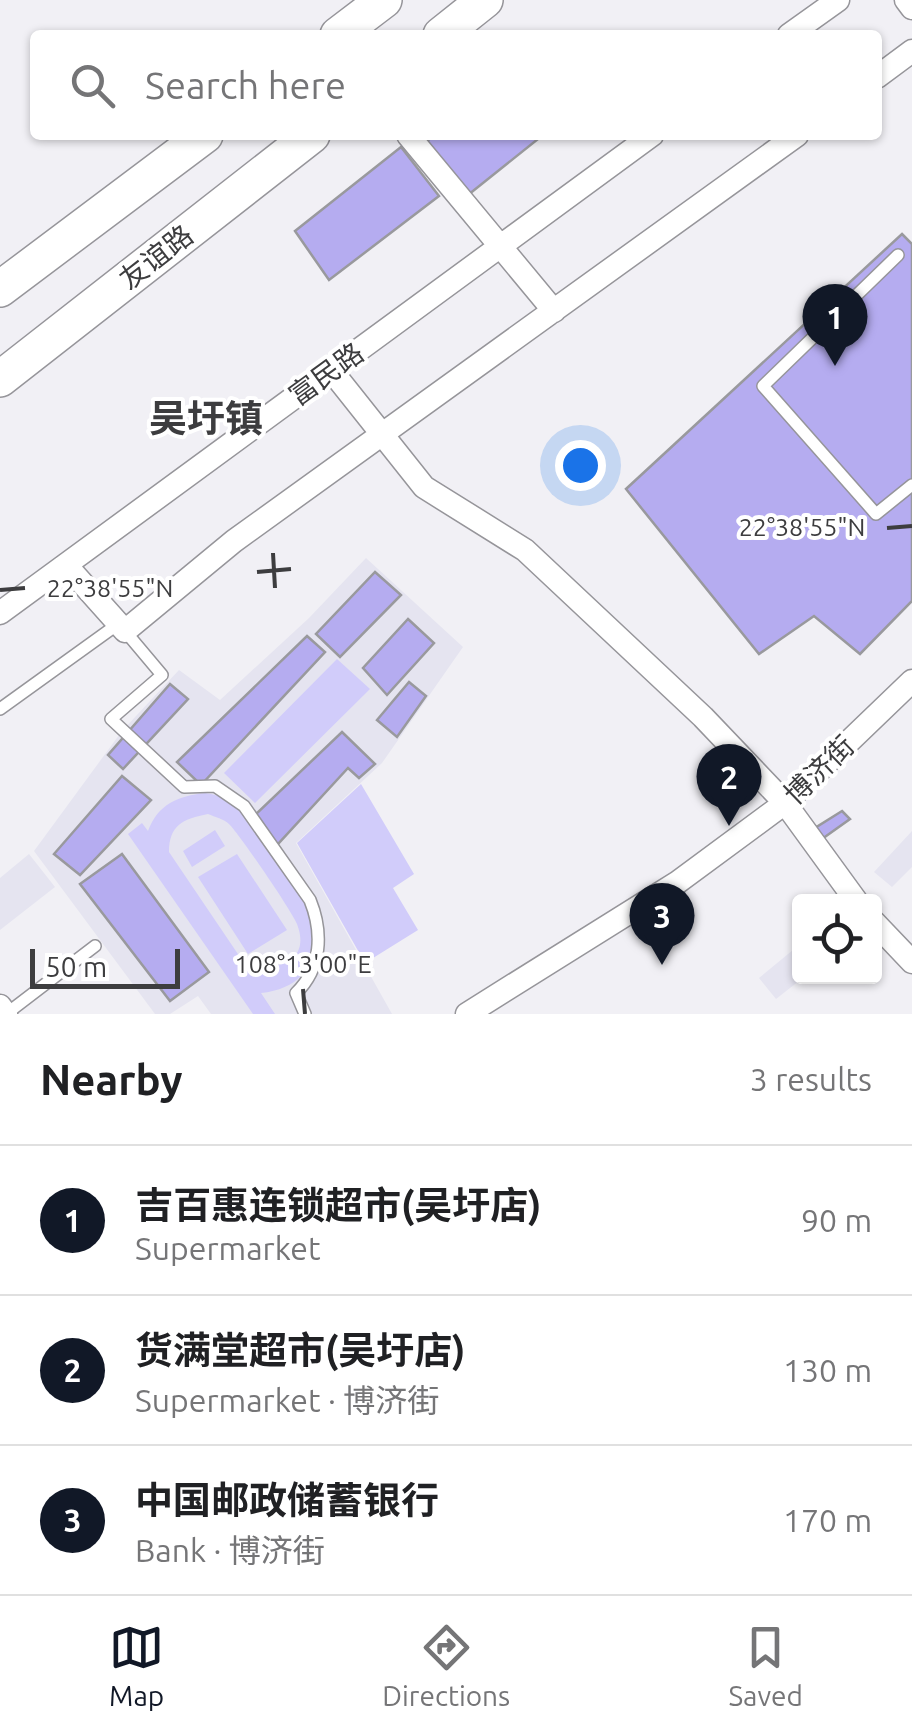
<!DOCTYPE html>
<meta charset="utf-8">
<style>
:root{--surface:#fff;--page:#f6f6f6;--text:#202124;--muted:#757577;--line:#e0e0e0;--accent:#111827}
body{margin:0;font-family:Ubuntu,"Noto Sans SC",sans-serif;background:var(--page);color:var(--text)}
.controls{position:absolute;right:30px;bottom:30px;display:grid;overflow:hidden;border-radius:10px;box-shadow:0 2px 8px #0004}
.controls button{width:90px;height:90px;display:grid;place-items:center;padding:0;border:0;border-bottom:2px solid var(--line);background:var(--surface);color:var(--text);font:50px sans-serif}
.scale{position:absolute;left:30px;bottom:25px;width:150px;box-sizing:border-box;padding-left:10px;border:5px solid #3d3d3f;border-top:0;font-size:28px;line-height:35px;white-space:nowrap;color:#3d3d3f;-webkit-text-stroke:8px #fff;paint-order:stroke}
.you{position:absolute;left:580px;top:465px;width:35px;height:35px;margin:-25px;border:8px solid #fff;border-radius:50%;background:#1a73e8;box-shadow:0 0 0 15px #1a73e833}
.badge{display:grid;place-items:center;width:65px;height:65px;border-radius:50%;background:var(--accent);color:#fff;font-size:32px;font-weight:700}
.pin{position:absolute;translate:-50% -82px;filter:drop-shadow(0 2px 5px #0008)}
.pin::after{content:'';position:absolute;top:52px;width:35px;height:30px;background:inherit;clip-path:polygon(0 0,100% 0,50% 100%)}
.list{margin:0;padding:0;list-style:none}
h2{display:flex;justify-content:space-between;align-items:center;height:130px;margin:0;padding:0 40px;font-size:42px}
h2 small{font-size:32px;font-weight:400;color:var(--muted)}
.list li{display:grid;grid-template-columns:65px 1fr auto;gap:30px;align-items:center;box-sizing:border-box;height:150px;padding:0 40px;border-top:2px solid var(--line)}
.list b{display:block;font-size:38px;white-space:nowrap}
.list p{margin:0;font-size:32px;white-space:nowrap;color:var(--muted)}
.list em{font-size:32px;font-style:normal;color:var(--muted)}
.icon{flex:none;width:55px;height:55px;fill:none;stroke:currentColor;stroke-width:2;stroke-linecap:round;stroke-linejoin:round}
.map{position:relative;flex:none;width:912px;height:1014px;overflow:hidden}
.search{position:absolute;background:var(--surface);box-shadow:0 2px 8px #0004;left:30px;right:30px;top:30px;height:110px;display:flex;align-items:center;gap:25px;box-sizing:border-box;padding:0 35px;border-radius:10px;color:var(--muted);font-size:38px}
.sheet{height:580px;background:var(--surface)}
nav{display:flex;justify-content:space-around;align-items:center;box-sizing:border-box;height:140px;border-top:2px solid var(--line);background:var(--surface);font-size:28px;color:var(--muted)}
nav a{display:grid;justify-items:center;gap:5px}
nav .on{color:var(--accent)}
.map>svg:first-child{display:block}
.built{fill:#e5e4f0}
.green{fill:#d1ccfa;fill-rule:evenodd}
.building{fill:#b5acf0;stroke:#99999d;stroke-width:2.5}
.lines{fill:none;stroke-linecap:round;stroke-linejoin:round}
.service-casing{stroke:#96959a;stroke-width:14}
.minor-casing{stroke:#96959a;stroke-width:25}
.trunk-casing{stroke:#96959a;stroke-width:38}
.service{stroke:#fff;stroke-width:11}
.minor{stroke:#fff;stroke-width:22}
.trunk{stroke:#fff;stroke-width:35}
.ticks{fill:none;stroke:#3d3d3f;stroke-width:4}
.labels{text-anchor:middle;stroke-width:8;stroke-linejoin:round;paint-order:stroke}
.street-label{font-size:28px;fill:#3d3d3f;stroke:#fff}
.district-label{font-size:38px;font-weight:bold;fill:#3d3d3f;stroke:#fff}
.ticks-label{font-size:25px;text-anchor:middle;fill:#3d3d3f;stroke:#fff;stroke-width:8;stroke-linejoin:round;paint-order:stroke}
</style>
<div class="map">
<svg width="912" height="1014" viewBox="0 0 912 1014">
<rect width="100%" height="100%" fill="#f1f0f5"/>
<!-- built -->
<path class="built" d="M366,558L463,647L382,763L296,843L392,1014H211L198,996L170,1014H155L34,851L122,731L179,670L220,700L309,618Z
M912,831V867L892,887L874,872Z
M29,854L55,887L0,930V878Z
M799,945L800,976L804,977L776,999L759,978Z"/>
<!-- green -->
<path class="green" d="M337,659L370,689L255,803L224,773Z
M361,784L414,874L393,888L418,930L365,963L297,843Z
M205,793C240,797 256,831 276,858C286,872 299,887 307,903C327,948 311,988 261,993L275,1014H253L128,834L142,823L148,831C158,804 178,796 205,793ZM208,814C215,817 224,819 229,824C240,835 291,910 297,924C312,963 274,973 244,963L169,852C169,825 183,819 208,814Z
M215,830L225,846L192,867L183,851Z
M237,854L287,930L248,954L198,877Z"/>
<!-- building -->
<path class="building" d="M434,135H543L468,195L425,143Z
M401,147L439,196L329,280L295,231Z
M902,234L912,244V601L860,654L814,616L759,654L626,489Z
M375,572L401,595L340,657L316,634Z
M408,619L434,643L387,695L363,668Z
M307,636L325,652L201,785L177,762Z
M409,682L426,696L397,737L377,720Z
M170,684L188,699L123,769L108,755Z
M342,732L375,764L359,778L348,768L277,845L253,817Z
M122,776L151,800L80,875L54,854Z
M842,811L850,819L822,839L815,828Z
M122,854L209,972L170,1001L80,884Z"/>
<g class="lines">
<!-- service casing -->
<g class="service-casing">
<path id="service" d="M898,255L763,386L876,514L912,485
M125,631L162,675L111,719L184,787L215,786L244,806L310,900C323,932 322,968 296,993L305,1014
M0,709L118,624
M6,1014L95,946"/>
</g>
<!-- minor casing -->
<g class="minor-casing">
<path id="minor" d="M906,0L912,8
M789,35L838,0
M877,77L912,51
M408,135L554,311
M331,370L424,487L525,550L703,717L785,803L857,902
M66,565L125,631L234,541L797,135
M0,613L652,135
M874,922L912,962
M0,1006L6,1014
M467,1014L678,882L785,803L912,681"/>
</g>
<!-- trunk casing -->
<g class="trunk-casing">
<path id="trunk" d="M338,35L384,0
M441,35L485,0
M0,289L205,135
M0,379L312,135"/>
</g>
<!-- service -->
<use href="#service" class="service"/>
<!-- minor -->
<use href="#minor" class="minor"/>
<!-- trunk -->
<use href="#trunk" class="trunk"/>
</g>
<!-- ticks -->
<path class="ticks" d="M887,528L912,526M273,553L275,588M257,572L291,569M0,590L25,588M303,989L305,1014"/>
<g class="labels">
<!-- street labels -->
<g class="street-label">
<text transform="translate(156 257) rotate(-38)" y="10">友谊路</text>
<text transform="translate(326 374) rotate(-36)" y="10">富民路</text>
<text transform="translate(819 770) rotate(-44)" y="10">博济街</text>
</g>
<!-- district labels -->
<g class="district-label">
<text x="206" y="432">吴圩镇</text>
</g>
</g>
<g class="ticks-label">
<text x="802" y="536">22°38'55"N</text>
<text x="110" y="597">22°38'55"N</text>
<text x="303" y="973">108°13'00"E</text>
</g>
</svg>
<div class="controls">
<button><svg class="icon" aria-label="locate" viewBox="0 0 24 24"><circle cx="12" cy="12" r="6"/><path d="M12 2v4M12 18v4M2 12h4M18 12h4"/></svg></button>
</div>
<div class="scale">50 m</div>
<div class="you"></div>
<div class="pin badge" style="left:835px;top:366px">1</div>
<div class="pin badge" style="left:729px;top:826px">2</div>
<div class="pin badge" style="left:662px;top:965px">3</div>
<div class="search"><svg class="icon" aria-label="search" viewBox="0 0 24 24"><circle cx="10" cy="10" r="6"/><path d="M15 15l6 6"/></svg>Search here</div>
</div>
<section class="sheet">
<h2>Nearby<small>3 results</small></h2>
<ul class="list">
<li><span class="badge">1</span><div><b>吉百惠连锁超市(吴圩店)</b><p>Supermarket</p></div><em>90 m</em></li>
<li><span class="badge">2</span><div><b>货满堂超市(吴圩店)</b><p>Supermarket · 博济街</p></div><em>130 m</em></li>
<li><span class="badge">3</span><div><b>中国邮政储蓄银行</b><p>Bank · 博济街</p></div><em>170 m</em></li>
</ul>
</section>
<nav>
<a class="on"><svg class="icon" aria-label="map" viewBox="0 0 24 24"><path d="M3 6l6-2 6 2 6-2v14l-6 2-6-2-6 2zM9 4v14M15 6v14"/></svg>Map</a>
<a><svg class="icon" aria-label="directions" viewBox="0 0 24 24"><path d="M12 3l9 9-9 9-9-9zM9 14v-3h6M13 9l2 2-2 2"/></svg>Directions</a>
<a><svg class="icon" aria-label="saved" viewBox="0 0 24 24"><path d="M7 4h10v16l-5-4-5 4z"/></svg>Saved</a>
</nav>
